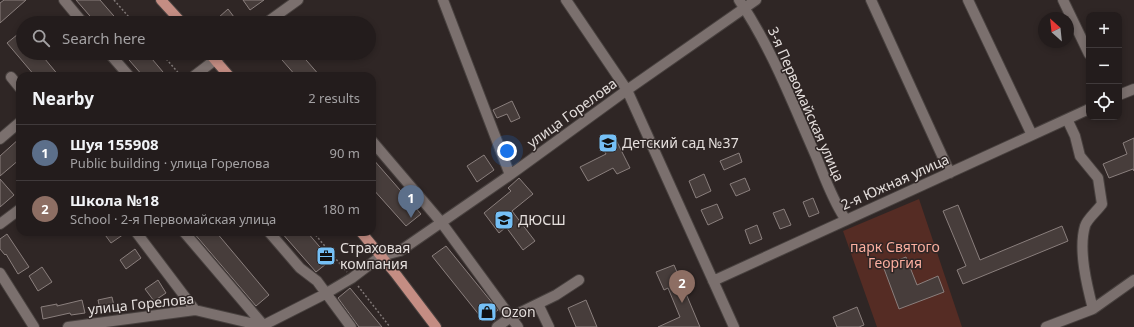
<!DOCTYPE html>
<meta charset="utf-8">
<style>
:root{--surface:#231c1c;--page:#2b2525;--text:#f1f3f6;--muted:#a3a1a3;--line:#403a3b;--accent:#ea580c}
body{margin:0;font-family:"Noto Sans",sans-serif;background:var(--page);color:var(--text)}
.controls{position:absolute;right:12px;top:12px;display:grid;overflow:hidden;border-radius:8px;box-shadow:0 2px 6px #0003}
.controls button{width:36px;height:36px;display:grid;place-items:center;padding:0;border:0;border-bottom:1px solid var(--line);background:var(--surface);color:var(--text);font:20px sans-serif}
.compass{position:absolute;left:1038px;top:12px;width:36px;height:36px;border-radius:50%;background:var(--surface);box-shadow:0 2px 6px #0003;rotate:333deg}
.you{position:absolute;left:507px;top:151px;width:14px;height:14px;margin:-10px;border:3px solid #fff;border-radius:50%;background:#1a73e8;box-shadow:0 0 0 6px #1a73e833}
.badge{display:grid;place-items:center;width:26px;height:26px;border-radius:50%;background:var(--accent);color:#fff;font-size:13px;font-weight:700}
.pin{position:absolute;translate:-50% -33px;filter:drop-shadow(0 1px 2px #0008)}
.pin::after{content:'';position:absolute;top:21px;width:14px;height:12px;background:inherit;clip-path:polygon(0 0,100% 0,50% 100%)}
.list{margin:0;padding:0;list-style:none}
h2{display:flex;justify-content:space-between;align-items:center;height:52px;margin:0;padding:0 16px;font-size:17px}
h2 small{font-size:13px;font-weight:400;color:var(--muted)}
.list li{display:grid;grid-template-columns:26px 1fr auto;gap:12px;align-items:center;box-sizing:border-box;height:56px;padding:0 16px;border-top:1px solid var(--line)}
.list b{display:block;font-size:15px;white-space:nowrap}
.list p{margin:0;font-size:13px;white-space:nowrap;color:var(--muted)}
.list em{font-size:13px;font-style:normal;color:var(--muted)}
.icon{flex:none;width:22px;height:22px;fill:none;stroke:currentColor;stroke-width:2;stroke-linecap:round;stroke-linejoin:round}
.map{position:relative;flex:none;width:1134px;height:327px;overflow:hidden}
.search{position:absolute;background:var(--surface);box-shadow:0 2px 6px #0003;left:16px;top:16px;width:360px;height:44px;display:flex;align-items:center;gap:10px;box-sizing:border-box;padding:0 14px;border-radius:22px;color:var(--muted);font-size:15px}
.panel{position:absolute;background:var(--surface);box-shadow:0 2px 6px #0003;left:16px;top:72px;width:360px;height:164px;border-radius:12px}
.map>svg:first-child{display:block}
.green{fill:#552c24}
.building{fill:#473d3b;stroke:#8a7f7d}
.lines{fill:none;stroke-linecap:round;stroke-linejoin:round}
.minor-casing{stroke:#48413f;stroke-width:12}
.major-casing{stroke:#48413f;stroke-width:12}
.path{stroke:#7f7776;stroke-width:1.5;stroke-dasharray:2 2;stroke-linecap:butt}
.minor{stroke:#7b706e;stroke-width:10}
.major{stroke:#c48d83;stroke-width:10}
.labels{text-anchor:middle;stroke-width:3;stroke-linejoin:round;paint-order:stroke}
.street-label{font-size:14px;fill:#e4dedc;stroke:#2f2625}
.poi-label{font-size:14px;fill:#e4dedc;stroke:#2f2625;text-anchor:start}
.park-label{font-size:14px;fill:#fbae9f;stroke:#2f2625}
</style>
<div class="map">
<svg width="1134" height="327" viewBox="0 0 1134 327">
<rect width="100%" height="100%" fill="#2f2625"/>
<!-- green -->
<path class="green" d="M919,199L962,327H877L843,231Z"/>
<!-- building -->
<path class="building" d="M4,0H26L0,23V3Z
M76,0H100L120,23H96Z
M243,0H264L250,10Z
M228,9L234,17L227,23H223L218,18Z
M23,30V53H40L59,76H35L7,43Z
M123,53H147L163,72L158,76H143Z
M276,53H300L320,76H296Z
M512,101L520,118L511,122L507,114L497,118L493,110Z
M20,138V159L0,176V156Z
M1134,138V171L1133,169L1109,178L1103,164L1127,154L1123,143Z
M616,140L630,168L617,174L613,168L588,181L580,167L606,154L602,147Z
M739,153L742,162L724,170L720,161Z
M484,155L494,170L477,182L467,166Z
M372,158L421,214L406,226L372,188Z
M704,174L711,191L696,198L689,181Z
M519,178L533,194L512,211L535,241L523,250L506,227L499,233L484,213L511,191L508,188Z
M745,178L750,190L736,196L730,184Z
M0,179L14,195L0,207Z
M813,198L819,213L809,217L803,202Z
M717,204L723,218L708,225L701,210Z
M958,205L980,260L1062,226L1068,241L963,284L957,270L966,266L943,211Z
M784,209L791,225L780,229L773,213Z
M757,225L762,239L750,244L745,230Z
M103,232H127L111,243Z
M193,232H216L269,295L256,306Z
M281,232H307L331,260L316,272Z
M7,234L29,267L18,274L6,254L5,255L0,249V239Z
M446,246L498,310L484,321L432,256Z
M135,249L141,258L126,269L120,260Z
M906,257L917,285L938,276L944,292L899,309L883,266Z
M674,265L700,327H658L680,317L668,288L664,290L656,272Z
M42,267L52,282L38,291L29,276Z
M158,280L166,293L154,301L145,289Z
M350,288L382,327H359L338,298Z
M112,297L115,310L101,313L98,300Z
M82,300L85,313L71,315L70,313L43,319L41,307L57,304V306Z
M586,300L597,327H576L568,308Z
M857,307L864,325L859,327H837L833,317Z"/>
<g class="lines">
<!-- minor casing -->
<g class="minor-casing">
<path id="minor" d="M64,0L83,23
M443,0L510,175
M566,0L627,90L734,327
M739,0C771,47 792,102 815,154C824,175 831,197 844,217V221
M871,0L950,173
M968,0L1032,135
M1063,0L1089,54
M266,23L298,0
M109,53L129,76
M194,76L224,53
M11,77L20,88
M1119,95L1134,89
M1067,119L1075,136L1080,156L1098,178L1102,204C1097,211 1087,219 1085,226C1078,250 1087,286 1093,309
M0,139L20,122
M372,141L441,222L518,327
M0,224L20,209
M136,232L195,310
M184,232L265,327
M269,232L300,268L317,281L351,327
M0,273L34,327
M713,281L1089,109
M538,304L549,327
M68,327L195,310L263,326
M260,327L325,294L352,278L381,256L400,251L510,175L627,90L756,0
M497,327L511,317L556,295L579,280
M1046,327L1093,309L1134,280"/>
</g>
<!-- major casing -->
<g class="major-casing">
<path id="major" d="M161,0L182,23
M209,53L229,76
M361,232L395,273L436,327"/>
</g>
<!-- path -->
<path class="path" d="M114,0L134,23
M161,53L181,76
M313,232L347,272
M358,286L390,327"/>
<!-- minor -->
<use href="#minor" class="minor"/>
<!-- major -->
<use href="#major" class="major"/>
</g>
<!-- icons -->
<defs>
<g id="school-square" transform="scale(1)"><rect x="-9" y="-9" width="18" height="18" rx="4" fill="#75c0f6" stroke="#2f2625"/><path d="M0-5L7-2L0 1L-7-2ZM-4 1L0 2.5L4 1V4Q0 6-4 4Z" fill="#111"/></g>
<g id="office-square" transform="scale(1)"><rect x="-9" y="-9" width="18" height="18" rx="4" fill="#75c0f6" stroke="#2f2625"/><path d="M-6-3h4V-5.5h4V-3h4V5H-6ZM-1-4.5V-3h2v-1.5ZM-6 0V1H6V0Z" fill="#111"/></g>
<g id="shop-square" transform="scale(1)"><rect x="-9" y="-9" width="18" height="18" rx="4" fill="#75c0f6" stroke="#2f2625"/><path d="M-5-2.5h2.3a2.7 3.5 0 0 1 5.4 0H5L5.5 6h-11ZM-1.5-2.5h3a1.5 2.3 0 0 0-3 0Z" fill="#111"/></g>
</defs>
<g fill-rule="evenodd">
<use href="#school-square" x="608" y="143"/>
<use href="#school-square" x="504" y="220"/>
<use href="#office-square" x="326" y="256"/>
<use href="#shop-square" x="487" y="312"/>
</g>
<g class="labels">
<!-- street labels -->
<g class="street-label">
<text transform="translate(806 104) rotate(66)" y="5">3-я Первомайская улица</text>
<text transform="translate(572 113) rotate(-36)" y="5">улица Горелова</text>
<text transform="translate(895 182) rotate(-24)" y="5">2-я Южная улица</text>
<text transform="translate(141 304) rotate(-6)" y="5">улица Горелова</text>
</g>
<!-- poi labels -->
<g class="poi-label">
<text x="622" y="148">Детский сад №37</text>
<text x="518" y="225">ДЮСШ</text>
<text x="340" y="253">Страховая<tspan x="340" dy="16">компания</tspan></text>
<text x="501" y="317">Ozon</text>
</g>
<!-- park labels -->
<g class="park-label">
<text x="895" y="252">парк Святого<tspan x="895" dy="16">Георгия</tspan></text>
</g>
</g>
</svg>
<div class="controls">
<button>+</button>
<button>−</button>
<button><svg class="icon" aria-label="locate" viewBox="0 0 24 24"><circle cx="12" cy="12" r="6"/><path d="M12 2v4M12 18v4M2 12h4M18 12h4"/></svg></button>
</div>
<svg class="compass" viewBox="-18 -18 36 36"><path d="M0-13l5 13h-10z" fill="#e53935"/><path d="M0 13l5-13h-10z" fill="#a3a1a3"/></svg>
<div class="you"></div>
<div class="pin badge" style="left:411px;top:218px;background:#5c6f8a">1</div>
<div class="pin badge" style="left:682px;top:303px;background:#8d6e63">2</div>
<div class="search"><svg class="icon" aria-label="search" viewBox="0 0 24 24"><circle cx="10" cy="10" r="6"/><path d="M15 15l6 6"/></svg>Search here</div>
<section class="panel">
<h2>Nearby<small>2 results</small></h2>
<ul class="list">
<li><span class="badge" style="background:#5c6f8a">1</span><div><b>Шуя 155908</b><p>Public building · улица Горелова</p></div><em>90 m</em></li>
<li><span class="badge" style="background:#8d6e63">2</span><div><b>Школа №18</b><p>School · 2-я Первомайская улица</p></div><em>180 m</em></li>
</ul>
</section>
</div>
